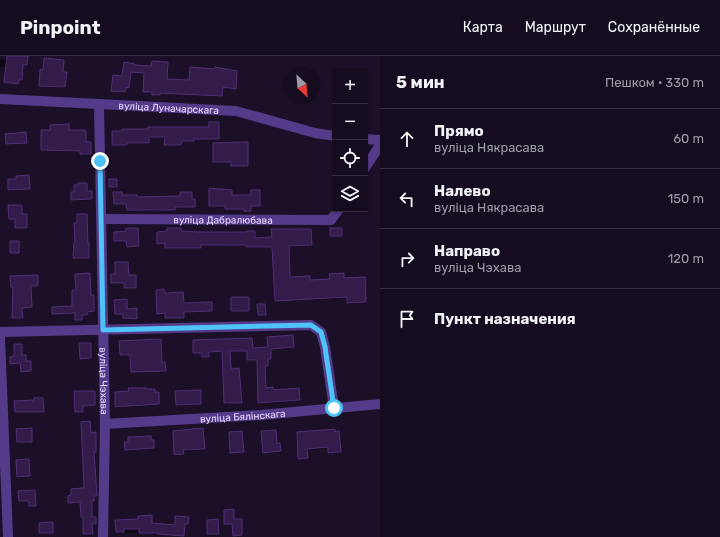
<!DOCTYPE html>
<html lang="ru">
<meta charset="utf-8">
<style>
:root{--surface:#150c1f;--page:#221a2c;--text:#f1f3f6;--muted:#9d9ba4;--line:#342c3d}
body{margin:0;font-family:Rubik,sans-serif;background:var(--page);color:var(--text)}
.controls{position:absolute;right:12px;top:12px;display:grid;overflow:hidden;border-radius:0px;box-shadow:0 1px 3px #0004}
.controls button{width:36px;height:36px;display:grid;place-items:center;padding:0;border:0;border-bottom:1px solid var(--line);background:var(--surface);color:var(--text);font:20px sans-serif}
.compass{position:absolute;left:284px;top:12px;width:36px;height:36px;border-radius:50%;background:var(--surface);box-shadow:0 1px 3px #0004;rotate:154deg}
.stop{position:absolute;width:12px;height:12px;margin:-9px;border:3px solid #4fc3f7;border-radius:50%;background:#fff}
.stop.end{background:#4fc3f7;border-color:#fff;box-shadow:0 1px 4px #0008}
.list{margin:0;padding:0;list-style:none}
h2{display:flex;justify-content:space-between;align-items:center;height:52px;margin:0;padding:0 16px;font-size:17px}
h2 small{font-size:13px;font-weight:400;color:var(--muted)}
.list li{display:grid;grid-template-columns:26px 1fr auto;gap:12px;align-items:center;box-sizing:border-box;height:60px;padding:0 16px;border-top:1px solid var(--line)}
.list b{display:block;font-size:15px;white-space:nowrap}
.list p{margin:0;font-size:13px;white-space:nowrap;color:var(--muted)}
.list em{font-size:13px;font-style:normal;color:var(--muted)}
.icon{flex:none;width:22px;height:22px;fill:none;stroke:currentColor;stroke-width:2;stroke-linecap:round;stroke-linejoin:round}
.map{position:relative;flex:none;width:380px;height:481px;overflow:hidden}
header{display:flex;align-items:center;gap:24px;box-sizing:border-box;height:56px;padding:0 20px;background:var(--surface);border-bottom:1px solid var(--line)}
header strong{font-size:19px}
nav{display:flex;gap:22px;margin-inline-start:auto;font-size:14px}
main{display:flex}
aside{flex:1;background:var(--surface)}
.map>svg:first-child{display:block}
.shadow{fill:#0007}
.building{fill:#331c4a;stroke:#512e77}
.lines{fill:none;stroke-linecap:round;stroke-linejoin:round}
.street{stroke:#543b89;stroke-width:10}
.route{stroke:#4fc3f7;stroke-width:5}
.labels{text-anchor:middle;stroke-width:4;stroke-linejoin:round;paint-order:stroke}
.street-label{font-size:10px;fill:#e8d8ff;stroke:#1c1029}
</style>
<header>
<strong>Pinpoint</strong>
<nav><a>Карта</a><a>Маршрут</a><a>Сохранённые</a></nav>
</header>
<main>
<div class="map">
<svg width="380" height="481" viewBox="0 0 380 481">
<rect width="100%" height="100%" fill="#1c1029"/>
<!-- shadow -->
<path class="shadow" d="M8,0H24L28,1L27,10L23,9L22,25H19V29L5,26L6,11H0V3L7,4Z
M168,7L167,24L190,25L237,16L236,33L223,32L222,41L160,37V40H154L153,37L144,36L145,18L131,16L129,32H126L125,37L112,35L123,21L135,10L152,11Z
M63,17L67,18L65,32L41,31L40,30Z
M219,67V84H194V86H182V90H166V82H149V88H127V90H114L113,89V76L210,72Z
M69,69V75H85L86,87L91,88V99H82L81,96L43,95L51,74Z
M26,77L27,87L7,89V88Z
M214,88H248V110L233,111L232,107H214Z
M29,121L30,134L10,135L9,133Z
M110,124H117V132H110Z
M86,128L87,136L92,137V144L73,145L72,143Z
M231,135L232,140H252L260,136V150H251V155H245V153H227L226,151H210V150Z
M122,137V140H136L137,142L181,141L191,137L192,144L195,145V151L175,152V155H128L127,148L115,149V148Z
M22,159L27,160V173H17L16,163H10Z
M86,159L88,188L89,189V203H75Z
M138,173L139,191L128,192L127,186H116L115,177L127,176Z
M311,174L312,190L289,191L290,222L310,221V225L365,222L366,247L349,248L348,242L276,245L273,192H248L247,189H226L201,190V193H166V188L158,187L181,176L201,177L255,176V183L273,182Z
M19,186V198H12L11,197Z
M128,207L129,220L136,221V233H126L125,227L113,228L112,227L116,219Z
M37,220L38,231H31L32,252H22L23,263H14V232L12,231Z
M183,237L184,248L211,247L212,256L184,257V262L166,263V258H159L158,257Z
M91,240L94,241V256H87V260H82V265H77L76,258H53V257L73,251Z
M249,243V255L232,256V255Z
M127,244V254H137V264L125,263L124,259L116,258Z
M293,280L294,292L271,294V304H268V310L265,311L266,333L273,335L299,334L300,345L259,348L258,305H249L248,295L230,296L231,314L239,313V314L242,347L226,348L223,296H209V302H203V297L195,298L194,297L252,283L253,293L269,292Z
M161,285L162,308H165L166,316H132L131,300H121V299Z
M91,289V303H81V302Z
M22,290V300L26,301V306L31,307V316L22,317L21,308L11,307Z
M176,336H201V349L177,350Z
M95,337V350H83L84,356L76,357V356Z
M155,337L159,338V349L117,352L116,351Z
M43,343L44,357H16V356L15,346Z
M90,366L91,378L96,379V397H94L97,441H94V446H92V462L96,463V469H92L93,479H85L84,462L82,461L81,447H70L69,446L83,433L85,430Z
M203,373L205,394L183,395L184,399L176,400L175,399Z
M32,374V387H18V386Z
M242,376L244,397H232L231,396Z
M276,376L277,389H280L281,396L265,398Z
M298,377H339L341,397L330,398L329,392L307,394L308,403H300Z
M151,385L154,386V393L126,394V393Z
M29,405L30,421L19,422L18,421Z
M35,436L36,450L31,451L30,445L21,446L20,445Z
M233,454L234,464L242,465V480H234L233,469L225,468V455Z
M152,460V468L176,470L189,463L188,469H185L184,480L153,479L152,477H117V476L116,465L139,464Z
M218,464L219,479H209L208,478Z
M53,468V478H41L40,477Z"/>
<!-- building -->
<path class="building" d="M7,0H28L27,9H23L22,24H19L18,28L4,26Z
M44,2L64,4L63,16H67L65,31L39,30L40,13L43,14Z
M152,5L168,6L167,23L189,24L190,11L215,13V11L237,15L236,33L223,31L222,40L160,37V39H152V36H143L144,17L131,16L129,32L126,31L125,36L111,35L113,19L122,20L124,6L135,8V9L151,10Z
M209,66H219V83H194V85H182L181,89H164L165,81H149V87H127V89H112V75H122V73H148V71H209Z
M69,68V74H86V86H91V98H80V95L41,94V74H50V69Z
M26,76L27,87L6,88L5,78Z
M248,86V110H231V106H213V87Z
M29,119L30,133L8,134V123H16V120Z
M109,123H117V131H109Z
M78,127H87V135H92V143L71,144V136H74V129H78Z
M209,132L232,134V139H251V134H260V150H251V155H244V153H225V150H209Z
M113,136H122V139H137V141L180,140V136H192V143H195V151H175V154H127L126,148H114Z
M8,149H22V158H27V172H15V163H9Z
M77,158H87L88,187H89V202H73L74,186H75L74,167L77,166Z
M126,172H138L139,190L127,191L126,185H114V176L126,175Z
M167,172H181V175L201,176H246V175H255V182L272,181L271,173H311L312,189L289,190L290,221L310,220V224L330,223L329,218L344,217V222L365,221L366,246L347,247V241L275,245L272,191H246V189H201V192H165V187L157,188V176L167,175Z
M330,172H342V180H330Z
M10,185H19V197H10Z
M115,206H128L129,219H136V232H124V227H111V218H115Z
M90,217L91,239H94V255L87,256V259H82V264H75V257L52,258V251L72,250V234H76L75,218Z
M38,219V230H31L32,251L22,252L23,262H12L13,231H11L10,220Z
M164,233L165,237L183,236L184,247L212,246V255L184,256V262H165V257L157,258L156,234Z
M231,241H249V255H231Z
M127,243V253L137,252V263L123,262V258H115L114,244Z
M257,248H265L266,259H258Z
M293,279L294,291L271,293V303H268V310H265L266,332L273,331L274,334L299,332L300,344L258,347L257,304H247V295H230L231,313L239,312L242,347H224L222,295L209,296V301H202V297H193V284L252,282L253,292L268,291L267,281Z
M161,283L162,307L165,306L166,315L131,316L130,299H120L119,285Z
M79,287H91V302L80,303Z
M14,288H22V299H26V305H31V315L21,316L20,307L10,308V301L14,300Z
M128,332H146V333H155V336H159V348L115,351V336L129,335Z
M201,334V348L176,349L175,335Z
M74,335H95V349L83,350V356H75Z
M34,342H43L44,356H15L14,345L34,344Z
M90,365L91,377L96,376V396H94L97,440H94V445H92V461H96V468H92L93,478H83V461H81L80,446L68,447V440L71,439V433L83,432L84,430L81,366Z
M32,372V386H17L16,373Z
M203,372L205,393L183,394L184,398L174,399L173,375Z
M335,373V376L339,375L341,396L328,397V391L307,393L308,402L298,403L297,376Z
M276,374L277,388L280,387L281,395L263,397L261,375Z
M242,375L244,396L230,397L229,376Z
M151,380V384H154V392L125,394L124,386H128V381Z
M29,403L30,420L17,421L16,404Z
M35,434L36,450H29V445H19L18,435Z
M234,453V463H242V479L233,480L232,468H224V454Z
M152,459V467L175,469V460L189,461L188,468H185L184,480L157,478V477H139V473H124V476H116L115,464L138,463V460Z
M218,463L219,478H207V464Z
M53,466V477H39V467Z"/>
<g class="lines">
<!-- street -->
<g class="street">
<path id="s1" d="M0,43L236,55L315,77L335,80"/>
<path id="s2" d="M99,49L105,368L103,481"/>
<path d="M365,83L380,84"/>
<path d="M365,112L380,89"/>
<path id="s3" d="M102,163L331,164L339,153"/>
<path d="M0,276L311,269L321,276L325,291L334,352"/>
<path d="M0,282L8,481"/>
<path id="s4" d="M105,368L261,359L380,348"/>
</g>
</g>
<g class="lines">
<!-- route -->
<path class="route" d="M100,105L103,274L311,269L321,276L325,291L334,352"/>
</g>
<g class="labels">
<!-- street labels -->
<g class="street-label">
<text dy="4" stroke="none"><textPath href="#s1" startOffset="169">вуліца Луначарскага</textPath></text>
<text dy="4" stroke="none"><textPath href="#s3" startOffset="121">вуліца Дабралюбава</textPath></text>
<text dy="4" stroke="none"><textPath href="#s2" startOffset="276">вуліца Чэхава</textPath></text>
<text dy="4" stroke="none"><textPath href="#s4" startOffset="138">вуліца Бялінскага</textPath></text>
</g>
</g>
</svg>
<div class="controls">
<button>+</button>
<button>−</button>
<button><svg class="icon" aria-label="locate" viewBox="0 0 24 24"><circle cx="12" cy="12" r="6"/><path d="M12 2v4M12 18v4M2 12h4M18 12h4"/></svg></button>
<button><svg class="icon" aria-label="layers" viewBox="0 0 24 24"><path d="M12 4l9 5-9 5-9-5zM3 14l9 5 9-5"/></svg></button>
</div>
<svg class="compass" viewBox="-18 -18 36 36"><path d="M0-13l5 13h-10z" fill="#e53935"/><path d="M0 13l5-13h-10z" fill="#9d9ba4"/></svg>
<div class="stop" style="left:334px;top:352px"></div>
<div class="stop end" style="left:100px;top:105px"></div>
</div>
<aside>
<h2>5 мин<small>Пешком · 330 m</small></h2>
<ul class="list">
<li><svg class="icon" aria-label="ahead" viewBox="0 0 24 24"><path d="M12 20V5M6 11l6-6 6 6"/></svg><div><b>Прямо</b><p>вуліца Някрасава</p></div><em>60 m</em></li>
<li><svg class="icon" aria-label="left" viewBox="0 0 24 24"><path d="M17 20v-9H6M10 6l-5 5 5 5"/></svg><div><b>Налево</b><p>вуліца Някрасава</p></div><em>150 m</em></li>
<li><svg class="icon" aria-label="right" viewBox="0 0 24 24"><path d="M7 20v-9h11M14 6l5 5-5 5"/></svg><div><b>Направо</b><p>вуліца Чэхава</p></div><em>120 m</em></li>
<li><svg class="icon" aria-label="arrive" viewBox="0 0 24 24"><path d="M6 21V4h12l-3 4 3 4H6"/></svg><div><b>Пункт назначения</b></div></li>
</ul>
</aside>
</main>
